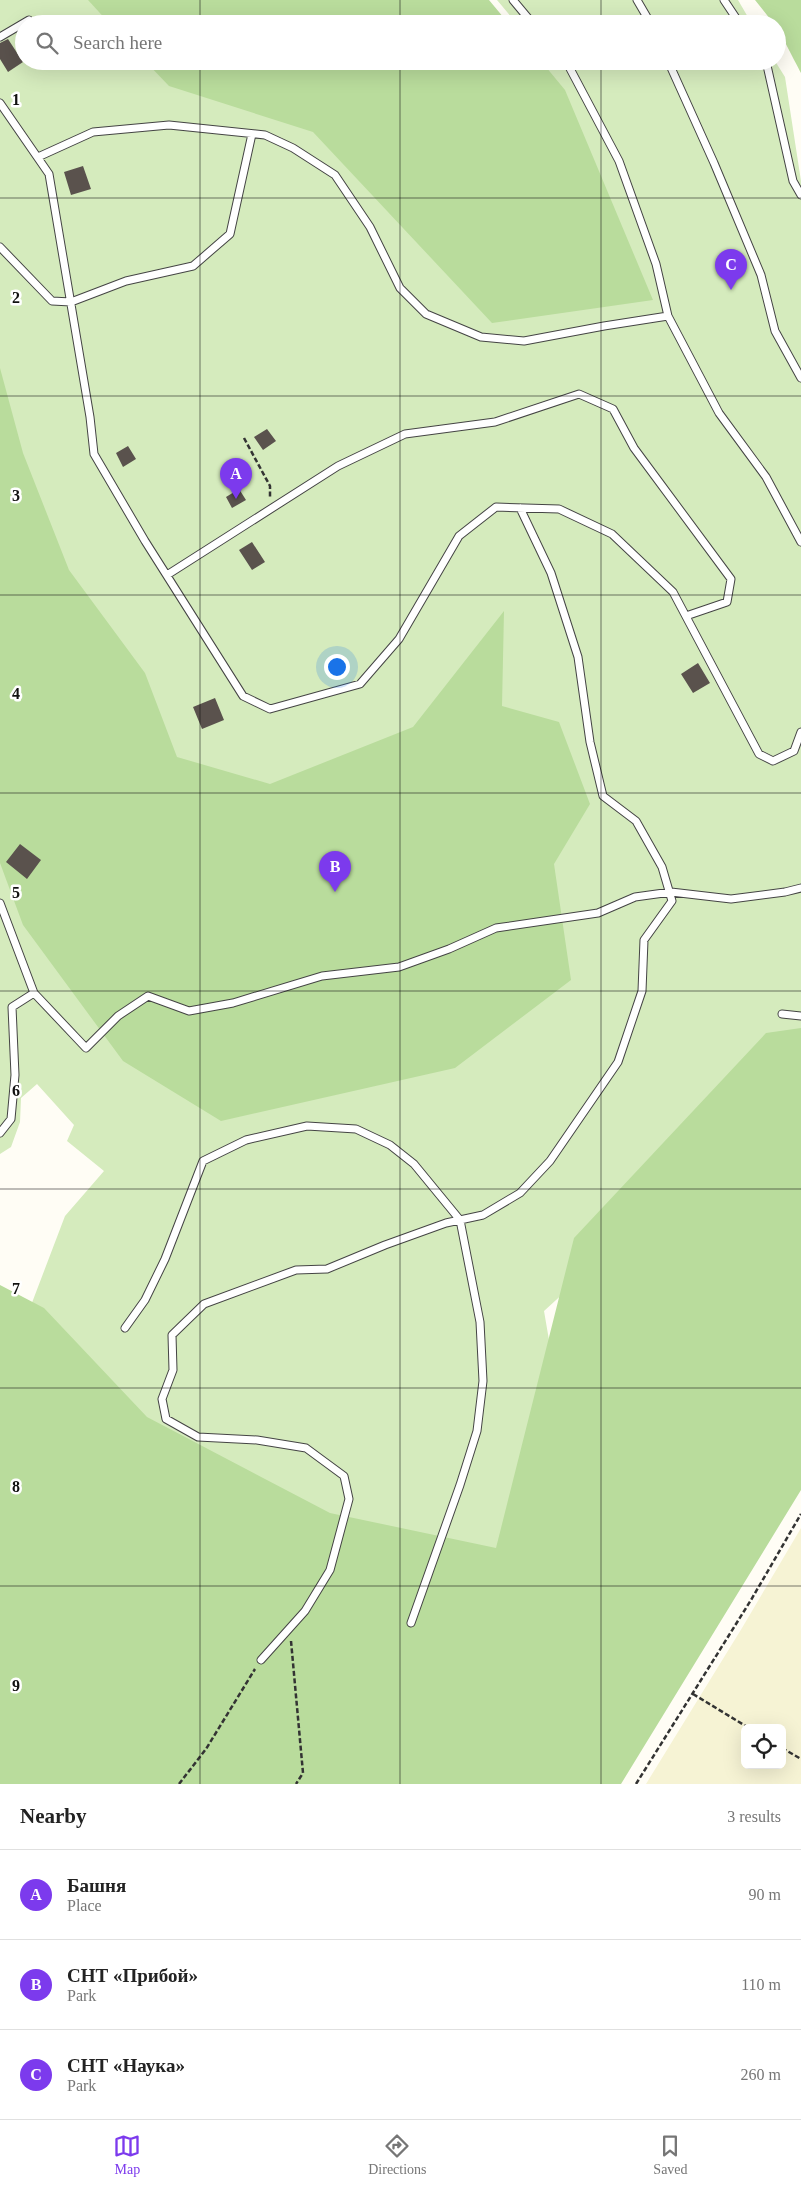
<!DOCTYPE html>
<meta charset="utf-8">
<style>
:root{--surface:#fff;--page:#f2f2f2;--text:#222;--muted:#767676;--line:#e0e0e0;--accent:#7c3aed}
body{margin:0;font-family:"Times New Roman",serif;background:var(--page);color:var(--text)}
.controls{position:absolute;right:15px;bottom:15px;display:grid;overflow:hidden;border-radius:8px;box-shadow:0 5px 20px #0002}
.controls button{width:45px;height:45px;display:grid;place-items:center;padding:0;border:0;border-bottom:1px solid var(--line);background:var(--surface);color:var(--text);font:25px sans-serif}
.you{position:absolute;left:336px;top:666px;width:18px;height:18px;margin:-12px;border:4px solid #fff;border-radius:50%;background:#1a73e8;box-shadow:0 0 0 8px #1a73e833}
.badge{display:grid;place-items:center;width:32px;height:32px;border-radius:50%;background:var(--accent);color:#fff;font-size:16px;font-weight:700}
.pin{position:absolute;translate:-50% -41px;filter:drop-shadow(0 1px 2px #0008)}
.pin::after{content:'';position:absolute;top:26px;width:18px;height:15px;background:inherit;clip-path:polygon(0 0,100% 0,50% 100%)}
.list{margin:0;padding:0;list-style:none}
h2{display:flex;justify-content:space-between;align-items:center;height:65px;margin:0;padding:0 20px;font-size:21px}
h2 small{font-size:16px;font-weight:400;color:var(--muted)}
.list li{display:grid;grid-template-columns:32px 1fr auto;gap:15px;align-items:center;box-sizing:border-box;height:90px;padding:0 20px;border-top:1px solid var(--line)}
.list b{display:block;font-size:19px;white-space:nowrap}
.list p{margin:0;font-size:16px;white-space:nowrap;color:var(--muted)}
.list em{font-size:16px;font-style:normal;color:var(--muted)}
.icon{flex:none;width:28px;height:28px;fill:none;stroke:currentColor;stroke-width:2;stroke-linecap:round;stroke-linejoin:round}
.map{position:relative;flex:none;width:801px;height:1784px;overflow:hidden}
.search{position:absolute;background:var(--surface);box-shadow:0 5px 20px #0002;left:15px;right:15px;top:15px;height:55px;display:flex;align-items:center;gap:12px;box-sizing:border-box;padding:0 18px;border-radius:28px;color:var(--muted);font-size:19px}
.sheet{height:335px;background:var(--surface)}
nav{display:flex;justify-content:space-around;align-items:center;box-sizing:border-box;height:70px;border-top:1px solid var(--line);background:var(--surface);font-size:14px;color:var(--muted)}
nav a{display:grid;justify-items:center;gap:2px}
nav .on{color:var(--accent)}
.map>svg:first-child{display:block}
.farmland{fill:#f6f3d4;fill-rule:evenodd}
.green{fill:#d5ebbd}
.forest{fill:#b9dc9c}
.building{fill:#5a524d}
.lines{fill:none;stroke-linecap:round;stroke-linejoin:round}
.lane-casing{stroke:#444;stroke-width:9}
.path{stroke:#333;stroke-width:2.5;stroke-dasharray:5 2.5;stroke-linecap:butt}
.lane{stroke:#fff;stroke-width:7}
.grid{fill:none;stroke:#111;stroke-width:1;stroke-opacity:0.55}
.grid-label{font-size:16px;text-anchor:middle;font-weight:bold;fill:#111;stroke:#fff;stroke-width:5;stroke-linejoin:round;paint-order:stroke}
</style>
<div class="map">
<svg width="801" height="1784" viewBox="0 0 801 1784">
<rect width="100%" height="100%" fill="#fffdf5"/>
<!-- farmland -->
<path class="farmland" d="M801,1528V1784H646L742,1628ZM745,1728H782V1765H745Z"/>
<!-- green -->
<path class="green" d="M0,0H169L179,24H24V61H775L785,77L801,181V1039L567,1290L544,1311L555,1375L497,1592L0,1380L14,1350L65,1216L104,1171L67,1141L74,1125L37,1084L21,1098L20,1122L11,1147L0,1154Z
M497,0H738L752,24H517Z"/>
<!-- forest -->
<path class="forest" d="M88,0H489L509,24H110Z
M755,0H801V73C797,65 777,28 777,24H774Z
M145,61H541L565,90L653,300L492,323L313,132L169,86Z
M0,368L23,453L69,570L145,673L177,757L270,784L413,727L504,611L502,706L559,722L590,804L554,864L571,980L455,1068L221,1121L123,1061L23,925L0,863Z
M801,1028V1490L621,1784H0V1285L44,1308L147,1417L330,1513L496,1548L574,1238L766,1033Z"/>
<!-- building -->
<path class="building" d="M8,39L23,62L8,72L0,59V43Z
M83,166L91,189L71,195L64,172Z
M267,429L276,441L263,450L254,437Z
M128,446L136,459L123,467L116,453Z
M239,489L246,500L232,508L226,497Z
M252,542L265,562L252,570L239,550Z
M698,663L710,683L693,693L681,674Z
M215,698L224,720L202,729L193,707Z
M20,844L41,860L27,879L6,862Z"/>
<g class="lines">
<!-- lane casing -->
<g class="lane-casing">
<path id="lane" d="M513,0L533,24
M637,0L651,24
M724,0L740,24
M0,37L29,20
M566,61L619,161L656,264L668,316L719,413L766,477L801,542
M668,61L714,163L761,275L775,331L801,378
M766,61L793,181L801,195
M0,103L49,174L90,417L94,454L145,541L243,696L270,709L360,684L399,639L459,536L496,507L559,509L612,534L673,592L759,754L773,761L794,751L801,732
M38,157L93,132L169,125L265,135L293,148L335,175L370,227L400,288L426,314L481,337L524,341L604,326L668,316
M0,247L52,301L71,302L126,281L193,266L230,234L252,134
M167,575L338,466L405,434L495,422L579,394L613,409L634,448L731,579L727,602L686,616
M0,903L34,993L86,1048L118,1016L148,996L189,1011L233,1003L322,976L399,967L449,949L496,928L598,913L635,897L671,892L731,899L785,892L801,888
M782,1014L801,1016
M0,1133L11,1119L15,1075L12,1007L34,993
M125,1328L145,1300L165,1259L203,1161L246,1140L307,1126L356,1129L390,1145L414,1164L460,1220L480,1322L483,1381L477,1431L460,1485L411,1623
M261,1660L305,1611L330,1570L349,1499L344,1476L306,1448L257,1440L198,1437L166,1419L162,1399L173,1370L172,1335L204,1304L296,1270L327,1269L385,1245L446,1223L483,1215L520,1193L550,1161L618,1062L642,991L644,940L672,901L662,867L636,821L603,796L590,742L578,657L551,573L520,508"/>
</g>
<!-- path -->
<path class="path" d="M244,438L270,486V497
M291,1641L303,1773L296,1784
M693,1694L749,1728
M782,1748L801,1759
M179,1784L206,1749L255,1669
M636,1784L751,1600L801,1514"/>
<!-- lane -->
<use href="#lane" class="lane"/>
</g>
<!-- grid -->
<path class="grid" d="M200,0V24M400,0V24M601,0V24M200,61V1784M400,61V1784M601,61V1784M0,198H801M0,396H801M0,595H801M0,793H801M0,991H801M0,1189H801M0,1388H801M0,1586H801"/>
<g class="grid-label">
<text x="16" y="105">1</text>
<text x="16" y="303">2</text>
<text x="16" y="501">3</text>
<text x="16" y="699">4</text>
<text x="16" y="898">5</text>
<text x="16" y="1096">6</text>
<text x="16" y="1294">7</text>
<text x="16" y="1492">8</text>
<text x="16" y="1691">9</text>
</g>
</svg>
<div class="controls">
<button><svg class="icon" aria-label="locate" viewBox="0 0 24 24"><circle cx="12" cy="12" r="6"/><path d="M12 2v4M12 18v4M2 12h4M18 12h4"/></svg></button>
</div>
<div class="you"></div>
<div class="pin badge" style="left:236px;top:499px">A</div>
<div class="pin badge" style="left:335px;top:892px">B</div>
<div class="pin badge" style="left:731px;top:290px">C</div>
<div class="search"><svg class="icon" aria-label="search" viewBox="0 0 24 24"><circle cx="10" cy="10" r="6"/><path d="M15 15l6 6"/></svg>Search here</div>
</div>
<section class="sheet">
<h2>Nearby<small>3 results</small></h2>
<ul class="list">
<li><span class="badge">A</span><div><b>Башня</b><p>Place</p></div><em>90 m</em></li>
<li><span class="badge">B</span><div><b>СНТ «Прибой»</b><p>Park</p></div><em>110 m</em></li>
<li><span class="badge">C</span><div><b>СНТ «Наука»</b><p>Park</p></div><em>260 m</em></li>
</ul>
</section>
<nav>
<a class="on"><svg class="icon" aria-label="map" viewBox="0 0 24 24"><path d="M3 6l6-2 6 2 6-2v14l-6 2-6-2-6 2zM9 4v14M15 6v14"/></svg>Map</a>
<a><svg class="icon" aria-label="directions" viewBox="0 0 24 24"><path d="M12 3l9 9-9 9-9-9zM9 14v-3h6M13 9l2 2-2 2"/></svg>Directions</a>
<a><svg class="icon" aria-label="saved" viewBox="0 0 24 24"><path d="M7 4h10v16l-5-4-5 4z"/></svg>Saved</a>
</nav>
